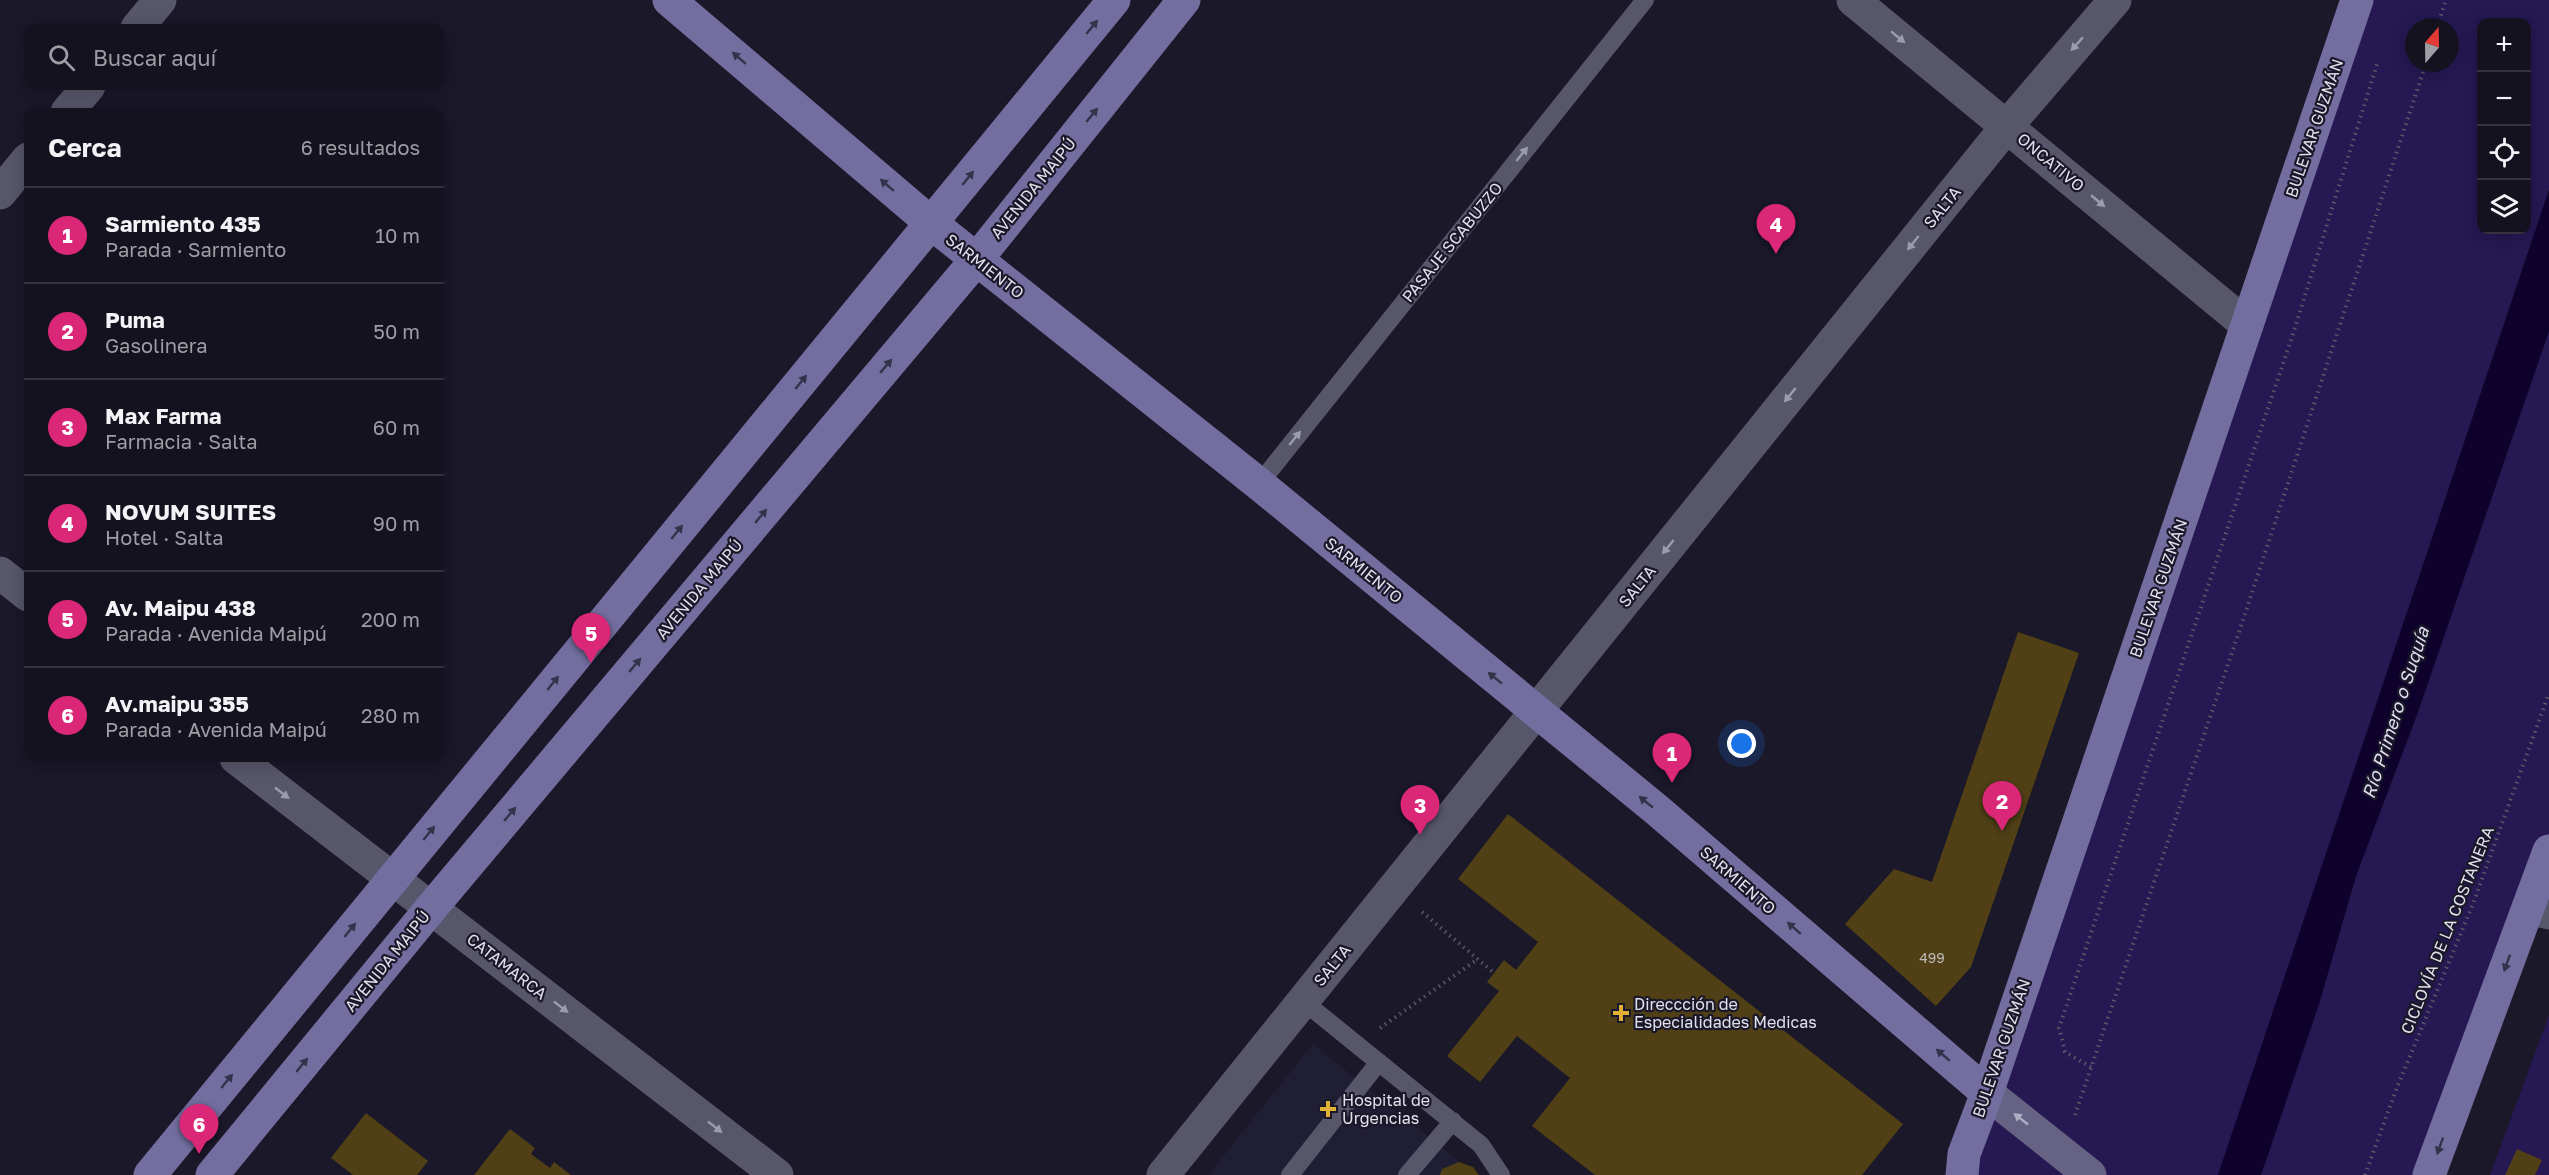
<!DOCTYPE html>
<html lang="es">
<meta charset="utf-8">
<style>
:root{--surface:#14121f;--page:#1d1b28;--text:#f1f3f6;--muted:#9d9ea4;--line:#33323d;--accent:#db2777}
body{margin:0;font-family:"Golos Text",sans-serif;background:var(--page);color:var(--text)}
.controls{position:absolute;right:18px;top:18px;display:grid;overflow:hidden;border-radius:12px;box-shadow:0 3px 15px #0003}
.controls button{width:54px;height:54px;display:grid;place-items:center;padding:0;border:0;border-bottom:2px solid var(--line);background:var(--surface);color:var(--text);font:30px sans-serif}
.compass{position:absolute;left:2405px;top:18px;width:54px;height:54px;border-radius:50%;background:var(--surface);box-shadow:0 3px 15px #0003;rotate:20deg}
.you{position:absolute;left:1742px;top:744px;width:21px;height:21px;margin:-15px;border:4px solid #fff;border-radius:50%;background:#1a73e8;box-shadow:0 0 0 9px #1a73e833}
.badge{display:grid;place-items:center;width:39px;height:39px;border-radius:50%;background:var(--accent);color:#fff;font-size:20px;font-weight:700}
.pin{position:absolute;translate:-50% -50px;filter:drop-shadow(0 2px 3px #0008)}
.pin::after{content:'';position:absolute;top:32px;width:21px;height:18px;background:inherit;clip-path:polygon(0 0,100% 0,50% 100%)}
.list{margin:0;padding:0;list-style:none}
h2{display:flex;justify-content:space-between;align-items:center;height:78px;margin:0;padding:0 24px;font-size:26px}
h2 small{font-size:20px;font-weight:400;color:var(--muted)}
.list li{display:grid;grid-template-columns:39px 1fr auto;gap:18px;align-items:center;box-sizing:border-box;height:96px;padding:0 24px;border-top:2px solid var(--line)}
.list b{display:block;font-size:22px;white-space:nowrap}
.list p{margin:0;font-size:20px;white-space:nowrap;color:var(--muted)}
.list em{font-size:20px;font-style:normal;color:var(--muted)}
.icon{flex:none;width:33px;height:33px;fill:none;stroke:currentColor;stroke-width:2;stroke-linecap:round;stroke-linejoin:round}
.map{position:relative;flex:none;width:2549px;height:1175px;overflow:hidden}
.search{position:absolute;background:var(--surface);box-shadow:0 3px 15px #0003;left:24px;top:24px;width:420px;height:66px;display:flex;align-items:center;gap:15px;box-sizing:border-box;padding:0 21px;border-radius:12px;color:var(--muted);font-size:22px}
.panel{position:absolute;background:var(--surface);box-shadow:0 3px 15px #0003;left:24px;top:108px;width:420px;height:654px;border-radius:12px}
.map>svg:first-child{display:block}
.built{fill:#201e35}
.green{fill:#251853;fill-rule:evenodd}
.water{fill:#0e022d}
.building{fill:#514016}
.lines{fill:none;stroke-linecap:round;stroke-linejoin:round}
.path{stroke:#595868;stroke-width:4;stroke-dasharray:1.5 4.5;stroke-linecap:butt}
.lane{stroke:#57566a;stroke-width:18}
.street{stroke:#57566a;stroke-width:33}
.secondary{stroke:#656284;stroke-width:33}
.primary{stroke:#736e9f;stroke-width:33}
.oneway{fill:#35324c}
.oneway2{fill:#9c9cac}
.oneway3{fill:#afaec3}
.poi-dot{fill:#e0b034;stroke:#1a1829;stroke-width:2}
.labels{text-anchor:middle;stroke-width:4.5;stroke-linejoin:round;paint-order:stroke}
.number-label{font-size:14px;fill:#bdb9b7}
.street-label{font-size:16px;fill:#e1e1ed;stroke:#1a1829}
.poi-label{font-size:16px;fill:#e1e1ed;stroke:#1a1829;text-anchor:start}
.water-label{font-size:18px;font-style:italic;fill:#dfdef2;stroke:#1a1829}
</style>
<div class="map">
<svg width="2549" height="1175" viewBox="0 0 2549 1175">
<rect width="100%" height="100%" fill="#1a1829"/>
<!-- built -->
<path class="built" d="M1313,1044L1476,1175H1208Z"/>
<!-- green -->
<path class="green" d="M2357,0H2549V190L2218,1175H1962ZM2482,22H2526V230H2482ZM2414,27H2450V63H2414Z
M2549,331V851L2429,1175H2261L2319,1004L2356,876L2418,712Z
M2549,1015V1175H2490Z"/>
<!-- water -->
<path class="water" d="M2549,190V331L2418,712L2356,876L2319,1004L2261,1175H2218Z"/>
<!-- building -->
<path class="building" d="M2018,632L2079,653L1971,967L1936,1006L1845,924L1894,869L1932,882Z
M1508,814L1903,1124L1862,1175H1595L1532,1126L1570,1078L1517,1036L1480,1082L1447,1056L1499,991L1487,982L1504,960L1516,970L1538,942L1458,879Z
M366,1113L428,1161L417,1175H353L331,1158Z
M510,1129L535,1148L531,1154L550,1168L554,1162L571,1175H474Z
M2517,1149L2542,1160L2535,1175H2505Z
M1459,1162L1473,1167L1479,1175H1440L1442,1169Z"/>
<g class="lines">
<!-- path -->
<path class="path" d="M2437,27L2446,0
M1422,912L1494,973
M1380,1028L1478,959
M2091,1067L2065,1052L2059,1028L2292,337L2378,61
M2075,1115L2243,620L2426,63
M2365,1175L2396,1090L2473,904L2549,693"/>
<!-- lane -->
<path class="lane" d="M1259,484L1645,0
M1303,1001L1481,1145L1501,1175
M1290,1175L1379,1062
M1407,1175L1453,1121"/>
<!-- street -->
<path class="street" d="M1853,0L2247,325
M137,28L160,0
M67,112L89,86
M0,193L28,159
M0,573L28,595
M236,758L777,1175
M2528,908L2549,913
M1163,1175L2007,126L2115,0"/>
<!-- secondary -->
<path class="secondary" d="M1987,1093L2090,1175"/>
<!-- primary -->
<path class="primary" d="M669,0L931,223L1259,484L1657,810L1987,1093
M150,1175L1114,0
M212,1175L432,907L977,259L1184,0
M1962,1175L1964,1154L1987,1093L2357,0
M2429,1175L2549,851"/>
</g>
<!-- one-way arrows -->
<defs><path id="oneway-solid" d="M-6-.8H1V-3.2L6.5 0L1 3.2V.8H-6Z" transform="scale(1.5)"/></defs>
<g class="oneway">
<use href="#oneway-solid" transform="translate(1092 27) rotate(-51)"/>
<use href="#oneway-solid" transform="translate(739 58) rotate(-139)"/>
<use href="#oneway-solid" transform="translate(1092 115) rotate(-51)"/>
<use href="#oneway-solid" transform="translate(968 178) rotate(-51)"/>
<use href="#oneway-solid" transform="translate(887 185) rotate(-139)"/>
<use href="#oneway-solid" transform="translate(886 366) rotate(-50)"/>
<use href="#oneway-solid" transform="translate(801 382) rotate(-51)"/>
<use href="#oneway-solid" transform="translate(761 516) rotate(-50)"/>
<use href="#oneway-solid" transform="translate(677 532) rotate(-51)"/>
<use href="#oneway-solid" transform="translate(635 665) rotate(-50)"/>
<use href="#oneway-solid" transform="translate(1495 678) rotate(-141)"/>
<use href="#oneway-solid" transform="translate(553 683) rotate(-51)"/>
<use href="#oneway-solid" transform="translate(1646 802) rotate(-141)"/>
<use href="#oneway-solid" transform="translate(510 814) rotate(-50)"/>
<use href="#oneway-solid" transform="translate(429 833) rotate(-51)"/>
<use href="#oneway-solid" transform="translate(1794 928) rotate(-139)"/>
<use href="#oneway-solid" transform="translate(350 930) rotate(-51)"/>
<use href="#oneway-solid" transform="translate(2507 963) rotate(110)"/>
<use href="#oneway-solid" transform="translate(1943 1055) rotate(-139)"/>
<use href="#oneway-solid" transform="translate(302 1065) rotate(-51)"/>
<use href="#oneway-solid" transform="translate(227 1081) rotate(-51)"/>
<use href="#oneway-solid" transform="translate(2440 1146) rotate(110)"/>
</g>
<g class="oneway2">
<use href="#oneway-solid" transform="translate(1898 37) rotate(39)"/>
<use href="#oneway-solid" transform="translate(2077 44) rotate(131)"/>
<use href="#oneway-solid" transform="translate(1522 154) rotate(-51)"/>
<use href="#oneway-solid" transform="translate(2098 201) rotate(40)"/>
<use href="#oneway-solid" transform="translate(1913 243) rotate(129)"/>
<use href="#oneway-solid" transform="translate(1790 395) rotate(129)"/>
<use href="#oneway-solid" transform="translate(1295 438) rotate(-51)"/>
<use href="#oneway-solid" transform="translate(1668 547) rotate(129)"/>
<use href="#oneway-solid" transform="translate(282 793) rotate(38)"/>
<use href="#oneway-solid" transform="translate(561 1007) rotate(38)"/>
<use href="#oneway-solid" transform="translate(715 1127) rotate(38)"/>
</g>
<use class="oneway3" href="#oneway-solid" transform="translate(2021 1119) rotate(-142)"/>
<!-- markers -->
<g class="poi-dot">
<path d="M1618 1004h6v6h6v6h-6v6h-6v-6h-6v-6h6z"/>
<path d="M1325 1100h6v6h6v6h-6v6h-6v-6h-6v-6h6z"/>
</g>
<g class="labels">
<!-- number labels -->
<g class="number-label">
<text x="1932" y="963">499</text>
</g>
<!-- street labels -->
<g class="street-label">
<text transform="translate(2314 128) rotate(-71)" y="6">BULEVAR GUZMÁN</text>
<text transform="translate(2051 162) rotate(40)" y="6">ONCATIVO</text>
<text transform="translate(1033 188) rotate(-51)" y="6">AVENIDA MAIPÚ</text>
<text transform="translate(1942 207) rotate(-51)" y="6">SALTA</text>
<text transform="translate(1452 242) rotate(-51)" y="6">PASAJE SCABUZZO</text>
<text transform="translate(985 266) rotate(38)" y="6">SARMIENTO</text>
<text transform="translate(1364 570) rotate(39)" y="6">SARMIENTO</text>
<text transform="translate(1637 586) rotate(-51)" y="6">SALTA</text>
<text transform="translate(2158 588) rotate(-71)" y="6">BULEVAR GUZMÁN</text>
<text transform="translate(699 589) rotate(-50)" y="6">AVENIDA MAIPÚ</text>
<text transform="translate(1738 880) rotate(41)" y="6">SARMIENTO</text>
<text transform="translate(2447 930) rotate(-68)" y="6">CICLOVÍA DE LA COSTANERA</text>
<text transform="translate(387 961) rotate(-51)" y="6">AVENIDA MAIPÚ</text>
<text transform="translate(1332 965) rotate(-51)" y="6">SALTA</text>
<text transform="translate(507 966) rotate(38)" y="6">CATAMARCA</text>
<text transform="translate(2001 1048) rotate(-71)" y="6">BULEVAR GUZMÁN</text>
</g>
<!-- poi labels -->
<g class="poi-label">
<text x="1634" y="1010">Direccción de<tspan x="1634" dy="18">Especialidades Medicas</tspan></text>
<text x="1342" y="1106">Hospital de<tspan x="1342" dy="18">Urgencias</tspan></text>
</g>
<!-- water labels -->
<g class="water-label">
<text transform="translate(2396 713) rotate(-72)" y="6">Río Primero o Suquía</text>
</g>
</g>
</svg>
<div class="controls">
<button>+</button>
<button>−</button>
<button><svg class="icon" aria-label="locate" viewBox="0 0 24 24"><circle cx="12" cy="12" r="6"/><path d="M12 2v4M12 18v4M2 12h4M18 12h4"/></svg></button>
<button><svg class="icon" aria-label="layers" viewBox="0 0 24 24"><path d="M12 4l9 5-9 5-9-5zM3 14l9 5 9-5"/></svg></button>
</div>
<svg class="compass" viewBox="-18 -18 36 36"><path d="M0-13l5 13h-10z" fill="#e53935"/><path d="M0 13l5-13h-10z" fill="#9d9ea4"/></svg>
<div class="you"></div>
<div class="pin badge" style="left:1672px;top:783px">1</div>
<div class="pin badge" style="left:2002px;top:831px">2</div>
<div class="pin badge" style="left:1420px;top:835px">3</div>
<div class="pin badge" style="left:1776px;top:254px">4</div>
<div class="pin badge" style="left:591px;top:663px">5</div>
<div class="pin badge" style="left:199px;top:1154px">6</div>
<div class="search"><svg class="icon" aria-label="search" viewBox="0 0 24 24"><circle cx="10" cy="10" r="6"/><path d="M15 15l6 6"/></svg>Buscar aquí</div>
<section class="panel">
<h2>Cerca<small>6 resultados</small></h2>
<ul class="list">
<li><span class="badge">1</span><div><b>Sarmiento 435</b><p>Parada · Sarmiento</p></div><em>10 m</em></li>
<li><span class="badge">2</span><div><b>Puma</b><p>Gasolinera</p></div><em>50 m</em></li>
<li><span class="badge">3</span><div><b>Max Farma</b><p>Farmacia · Salta</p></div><em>60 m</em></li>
<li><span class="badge">4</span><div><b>NOVUM SUITES</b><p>Hotel · Salta</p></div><em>90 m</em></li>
<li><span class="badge">5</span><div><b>Av. Maipu 438</b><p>Parada · Avenida Maipú</p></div><em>200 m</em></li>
<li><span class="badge">6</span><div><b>Av.maipu 355</b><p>Parada · Avenida Maipú</p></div><em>280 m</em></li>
</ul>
</section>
</div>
